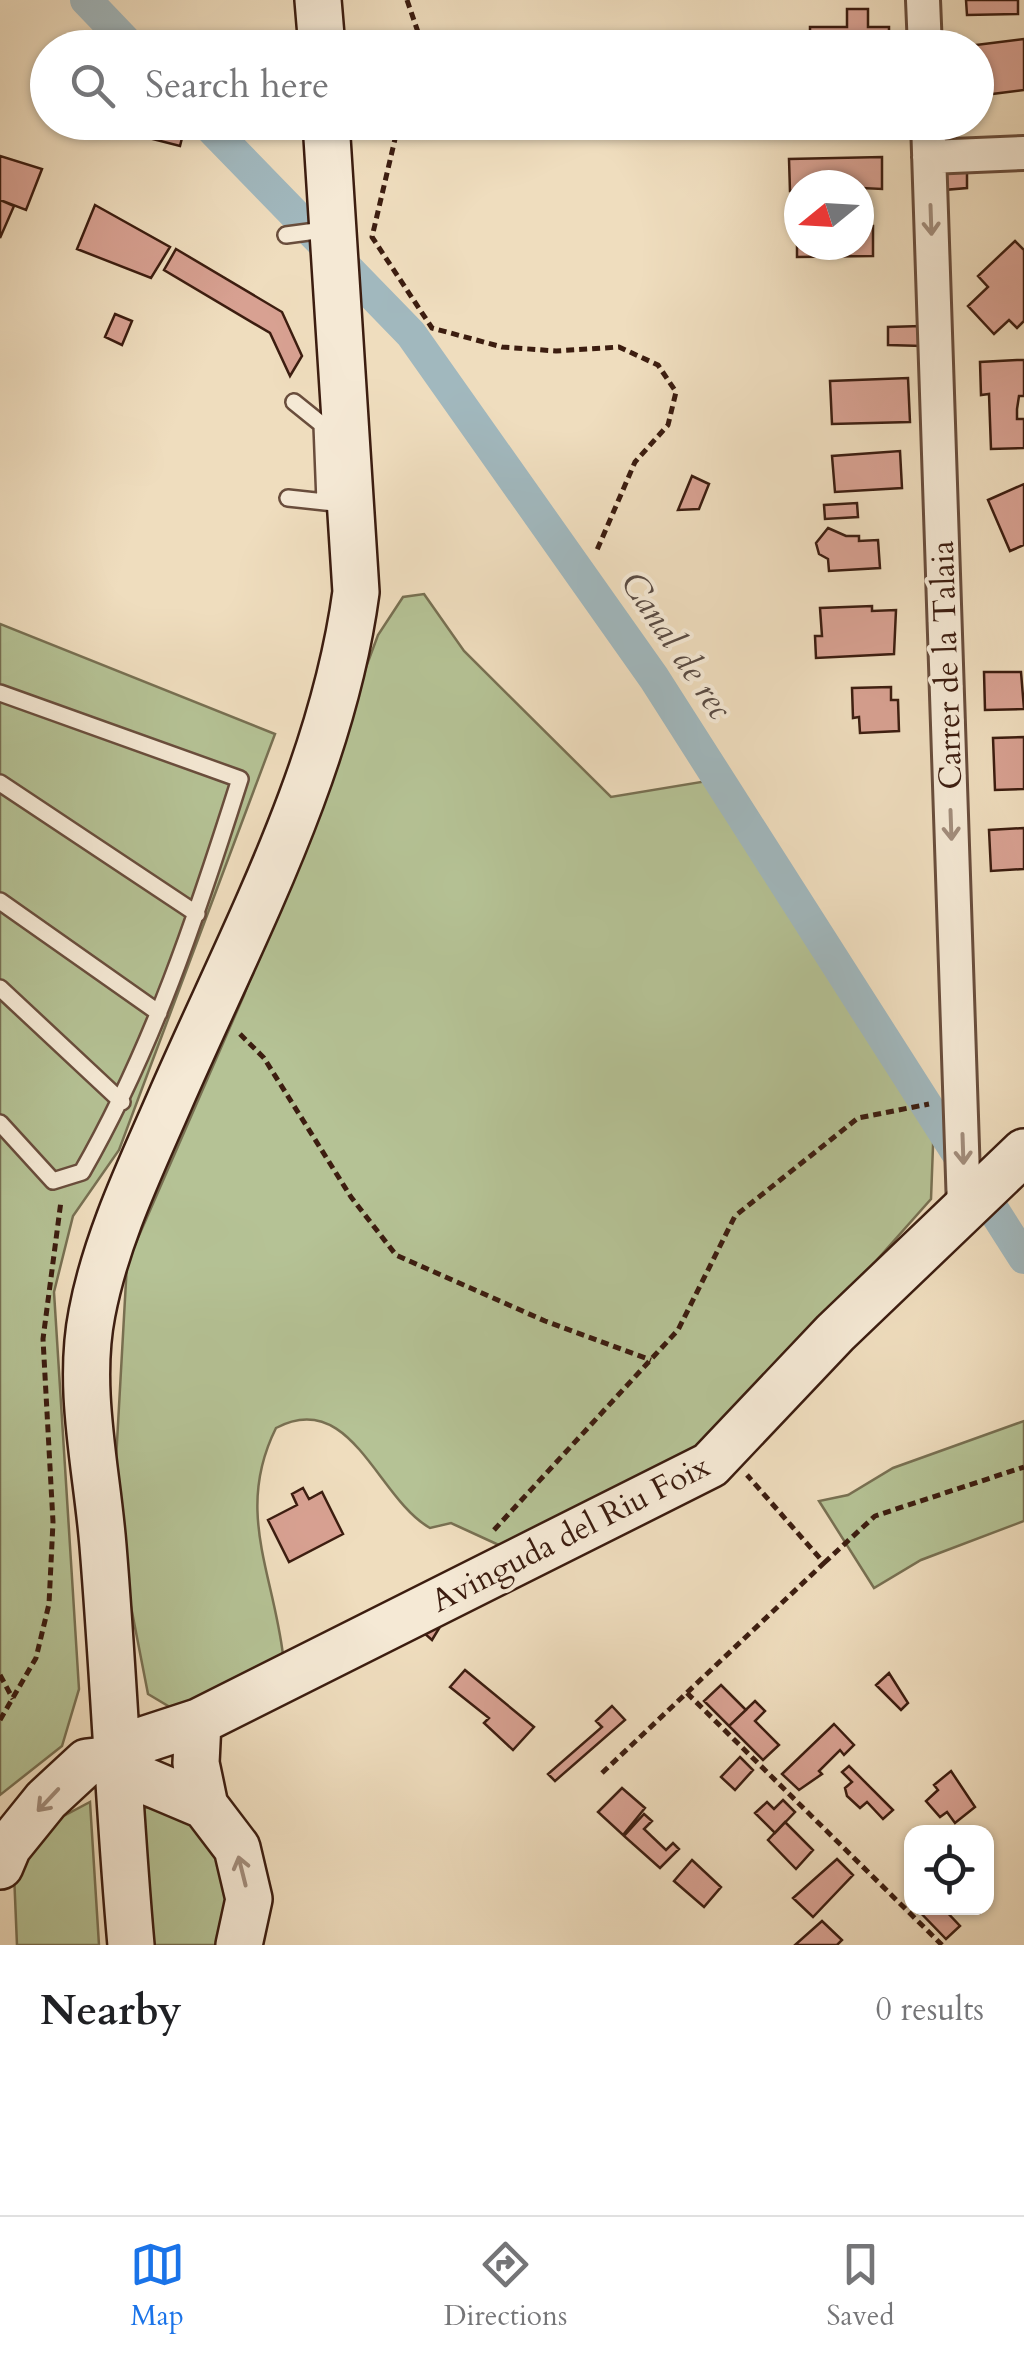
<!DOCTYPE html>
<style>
:root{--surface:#fff;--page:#f2f2f2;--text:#202124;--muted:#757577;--line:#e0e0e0;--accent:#1a73e8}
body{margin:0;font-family:Cardo,serif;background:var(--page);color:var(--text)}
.controls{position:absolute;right:30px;bottom:30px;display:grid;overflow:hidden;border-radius:20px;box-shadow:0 2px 8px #0004}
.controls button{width:90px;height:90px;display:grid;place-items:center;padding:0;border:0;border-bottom:2px solid var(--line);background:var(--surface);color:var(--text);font:50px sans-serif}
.compass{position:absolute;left:784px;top:170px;width:90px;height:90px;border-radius:50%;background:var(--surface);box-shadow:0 2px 8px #0004;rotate:252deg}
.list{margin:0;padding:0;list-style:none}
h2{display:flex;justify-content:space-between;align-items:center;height:130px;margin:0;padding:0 40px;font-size:42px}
h2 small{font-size:32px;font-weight:400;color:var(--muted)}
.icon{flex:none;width:55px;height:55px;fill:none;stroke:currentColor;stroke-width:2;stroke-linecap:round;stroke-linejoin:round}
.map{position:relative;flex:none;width:1024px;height:1945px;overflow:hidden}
.search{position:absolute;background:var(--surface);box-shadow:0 2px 8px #0004;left:30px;right:30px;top:30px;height:110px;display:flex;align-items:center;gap:25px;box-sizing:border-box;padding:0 35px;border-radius:55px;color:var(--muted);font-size:38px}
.sheet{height:270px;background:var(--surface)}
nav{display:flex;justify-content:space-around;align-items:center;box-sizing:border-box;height:140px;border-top:2px solid var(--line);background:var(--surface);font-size:28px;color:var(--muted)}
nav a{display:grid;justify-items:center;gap:5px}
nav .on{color:var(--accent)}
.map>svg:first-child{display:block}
.green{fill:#b5c295;stroke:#787052;stroke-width:2.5}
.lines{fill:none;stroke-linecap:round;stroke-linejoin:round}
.canal{stroke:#a1b8be;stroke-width:32}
.building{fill:#d8a192;stroke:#3c1d10;stroke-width:2.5}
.lane-casing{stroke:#694d3c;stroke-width:20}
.street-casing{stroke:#694d3c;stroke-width:38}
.secondary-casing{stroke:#3c1d10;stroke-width:50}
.path{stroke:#3c1d10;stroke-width:5;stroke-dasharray:8 5;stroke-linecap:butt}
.lane{stroke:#f5e9d5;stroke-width:15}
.street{stroke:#f5e9d5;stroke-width:32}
.secondary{stroke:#f5e9d5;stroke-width:45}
.oneway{stroke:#a28d7c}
.labels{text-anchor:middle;stroke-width:8;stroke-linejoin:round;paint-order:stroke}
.street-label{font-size:32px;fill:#3c1d10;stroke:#f5e9d5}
.water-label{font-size:35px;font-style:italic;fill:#5a4c44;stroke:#f5e9d5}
</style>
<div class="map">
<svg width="1024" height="1945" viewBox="0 0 1024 1945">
<rect width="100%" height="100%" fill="#efddbe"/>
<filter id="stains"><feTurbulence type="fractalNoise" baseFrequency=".002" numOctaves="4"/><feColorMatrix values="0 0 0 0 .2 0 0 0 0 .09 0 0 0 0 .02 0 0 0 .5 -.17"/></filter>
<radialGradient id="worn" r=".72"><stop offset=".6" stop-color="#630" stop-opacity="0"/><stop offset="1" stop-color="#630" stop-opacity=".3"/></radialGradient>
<!-- green -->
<path class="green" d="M424,594L464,651L611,797L719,779L935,1093L931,1199L718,1439L501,1546L451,1523L430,1528C377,1498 351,1388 276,1428C235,1510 273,1572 283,1655L180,1713L148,1694L113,1514L127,1263L244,995L378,635L403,597Z
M0,624L275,734L119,1150L73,1216L54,1292L79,1689L62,1746L0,1795Z
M1024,1421V1521L921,1560L874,1588L819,1501L848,1495L893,1468Z
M90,1802L99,1945H17L14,1873L41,1828Z
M143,1807L186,1813L221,1850L235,1896L218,1945H154Z"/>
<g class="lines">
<!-- canal -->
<path class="canal" d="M86,0L132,48
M205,122L411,334L654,678L1024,1258"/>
</g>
<!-- building -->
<path class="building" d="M966,0H1018V14L967,15Z
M847,9H868V27H889V48H827V43H810V27H847Z
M1024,39V90L976,96V48L968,46Z
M86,122H186L180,146Z
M0,156L42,169L26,210L0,200Z
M882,157V189L799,185V191H790L789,159Z
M967,165V188L943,190L947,166Z
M0,200L14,206L0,238Z
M95,205L170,247L151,278L77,249Z
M873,226V256L797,257V228L799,245H859V227Z
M1015,241L1024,250V321L1017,328L1009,320L994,334L968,306L988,287L978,276Z
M176,249L282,312L302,356L290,376L270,333L164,270Z
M115,314L132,321L122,345L105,337Z
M921,326L922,346L888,345V327Z
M1017,360H1024V396H1019L1017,409V419H1024V448L991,449L989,394L981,395L980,362Z
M908,378L910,422L832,424L830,381Z
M900,451L902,488L835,492L832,456Z
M692,476L709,484L699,509L678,510Z
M1024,484V545L1010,551L988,500Z
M857,503L858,517L825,519L824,505Z
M828,528L846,536H859V541L878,540L880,568L829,571L828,559L819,554L816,543Z
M872,606V611L896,610L894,654L816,658L815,636H822L820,608Z
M984,672H1021L1024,709L985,710Z
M891,687V700H898L899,731L860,733L859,717L853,718L852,688Z
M1024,737V789L995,790L993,738Z
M1024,828V869L991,871L989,830Z
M303,1488L309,1499L322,1492L343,1534L289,1562L268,1520L297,1505L292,1494Z
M444,1620L432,1640L424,1633Z
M465,1670L534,1727L513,1750L484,1723L489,1718L450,1687Z
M889,1673L908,1703L901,1710L876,1685Z
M721,1685L746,1710L729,1726L704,1701Z
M755,1701L765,1711L755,1721L779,1745L763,1760L729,1726Z
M612,1706L625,1720L555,1781L548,1774L602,1727L596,1721Z
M834,1724L854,1745L844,1755L840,1750L819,1771L822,1774L799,1790L782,1774Z
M740,1757L753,1770L735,1790L721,1777Z
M849,1766L893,1810L883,1819L867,1802L860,1808L847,1796L845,1788L852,1782L842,1772Z
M951,1771L975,1807L955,1823L947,1812L940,1817L926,1801L938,1790L934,1785Z
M622,1788L645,1808L623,1835L598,1812Z
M783,1800L795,1812L775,1833L755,1813L767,1802L774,1809Z
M644,1814L652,1821L644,1829L666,1850L673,1843L679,1849L660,1868L624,1836Z
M785,1822L813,1850L796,1869L768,1840Z
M837,1859L853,1875L813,1917L793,1898Z
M692,1860L721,1887L704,1907L674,1881Z
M916,1908H943L960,1926L946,1939Z
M822,1921L842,1940L837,1945H795Z"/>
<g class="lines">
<!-- lane casing -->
<g class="lane-casing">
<path id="lane" d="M286,235L331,229
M294,402L330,431
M322,425L325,502
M288,498L334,503
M0,693L240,779C197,915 153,1048 82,1172L53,1181L0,1123
M0,783L197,914
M0,901L159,1013
M0,988L122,1102"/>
</g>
<!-- street casing -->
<g class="street-casing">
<path id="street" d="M923,0L925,48
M928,122L964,1207
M929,157L1024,153"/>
</g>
<!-- secondary casing -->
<g class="secondary-casing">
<path id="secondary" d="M318,0L322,48
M198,1722L196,1763L205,1806L237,1848L249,1899L239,1945
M114,1759L141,1779L205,1806
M0,1866L8,1847L46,1800L87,1762L114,1759L146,1739L198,1722L710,1465L835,1333L1024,1152
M131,1945C119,1812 114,1679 103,1546C97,1470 77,1389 92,1313C106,1239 140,1169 170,1100C241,937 332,771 356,592L326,122"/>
</g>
<!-- path -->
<path class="path" d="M407,0L419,35L416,48
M399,122L372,237L432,328L502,347L556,351L619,347L658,365L676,392L668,425L635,462L597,550
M240,1034L264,1058L351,1197L396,1255L545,1321L651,1360
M494,1530L678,1330L735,1216L858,1118L929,1104
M824,1563L875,1516L1024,1467
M0,1675L13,1699
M687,1693L942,1945
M0,1720L36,1658L49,1604L53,1522L43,1339L61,1201
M602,1773L824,1563L747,1475"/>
<!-- lane -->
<use href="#lane" class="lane"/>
<!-- street -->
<use href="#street" class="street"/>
<!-- secondary -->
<use href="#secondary" class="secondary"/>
</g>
<!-- one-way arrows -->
<defs><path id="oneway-shaft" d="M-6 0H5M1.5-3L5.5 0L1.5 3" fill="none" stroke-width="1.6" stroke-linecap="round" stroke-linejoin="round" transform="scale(2.5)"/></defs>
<g class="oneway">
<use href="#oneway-shaft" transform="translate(931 220) rotate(88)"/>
<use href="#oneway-shaft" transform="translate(951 825) rotate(88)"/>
<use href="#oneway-shaft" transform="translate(963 1149) rotate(88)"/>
<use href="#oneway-shaft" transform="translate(48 1800) rotate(133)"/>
<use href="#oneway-shaft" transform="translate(242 1871) rotate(-104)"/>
</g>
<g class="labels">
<!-- street labels -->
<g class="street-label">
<text transform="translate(946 665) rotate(-92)" y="11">Carrer de la Talaia</text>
<text transform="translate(570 1533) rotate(-27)" y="11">Avinguda del Riu Foix</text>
</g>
<!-- water labels -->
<g class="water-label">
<text transform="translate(677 645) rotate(56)" y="12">Canal de rec</text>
</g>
</g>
<rect width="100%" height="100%" filter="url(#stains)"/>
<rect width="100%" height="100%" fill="url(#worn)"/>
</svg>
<div class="controls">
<button><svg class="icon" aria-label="locate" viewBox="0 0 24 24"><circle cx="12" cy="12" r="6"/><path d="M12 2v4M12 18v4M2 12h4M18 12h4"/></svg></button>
</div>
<svg class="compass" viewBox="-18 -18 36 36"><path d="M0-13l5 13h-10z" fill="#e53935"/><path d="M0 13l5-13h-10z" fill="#757577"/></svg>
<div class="search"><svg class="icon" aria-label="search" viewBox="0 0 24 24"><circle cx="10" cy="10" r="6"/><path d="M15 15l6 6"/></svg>Search here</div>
</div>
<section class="sheet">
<h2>Nearby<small>0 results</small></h2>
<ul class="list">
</ul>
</section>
<nav>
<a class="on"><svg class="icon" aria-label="map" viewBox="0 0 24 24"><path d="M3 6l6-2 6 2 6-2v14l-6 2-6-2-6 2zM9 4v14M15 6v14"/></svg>Map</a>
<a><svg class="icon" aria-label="directions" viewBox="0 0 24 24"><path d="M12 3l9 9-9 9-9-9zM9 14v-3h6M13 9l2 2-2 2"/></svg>Directions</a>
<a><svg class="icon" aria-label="saved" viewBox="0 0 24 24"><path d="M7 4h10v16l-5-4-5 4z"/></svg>Saved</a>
</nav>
